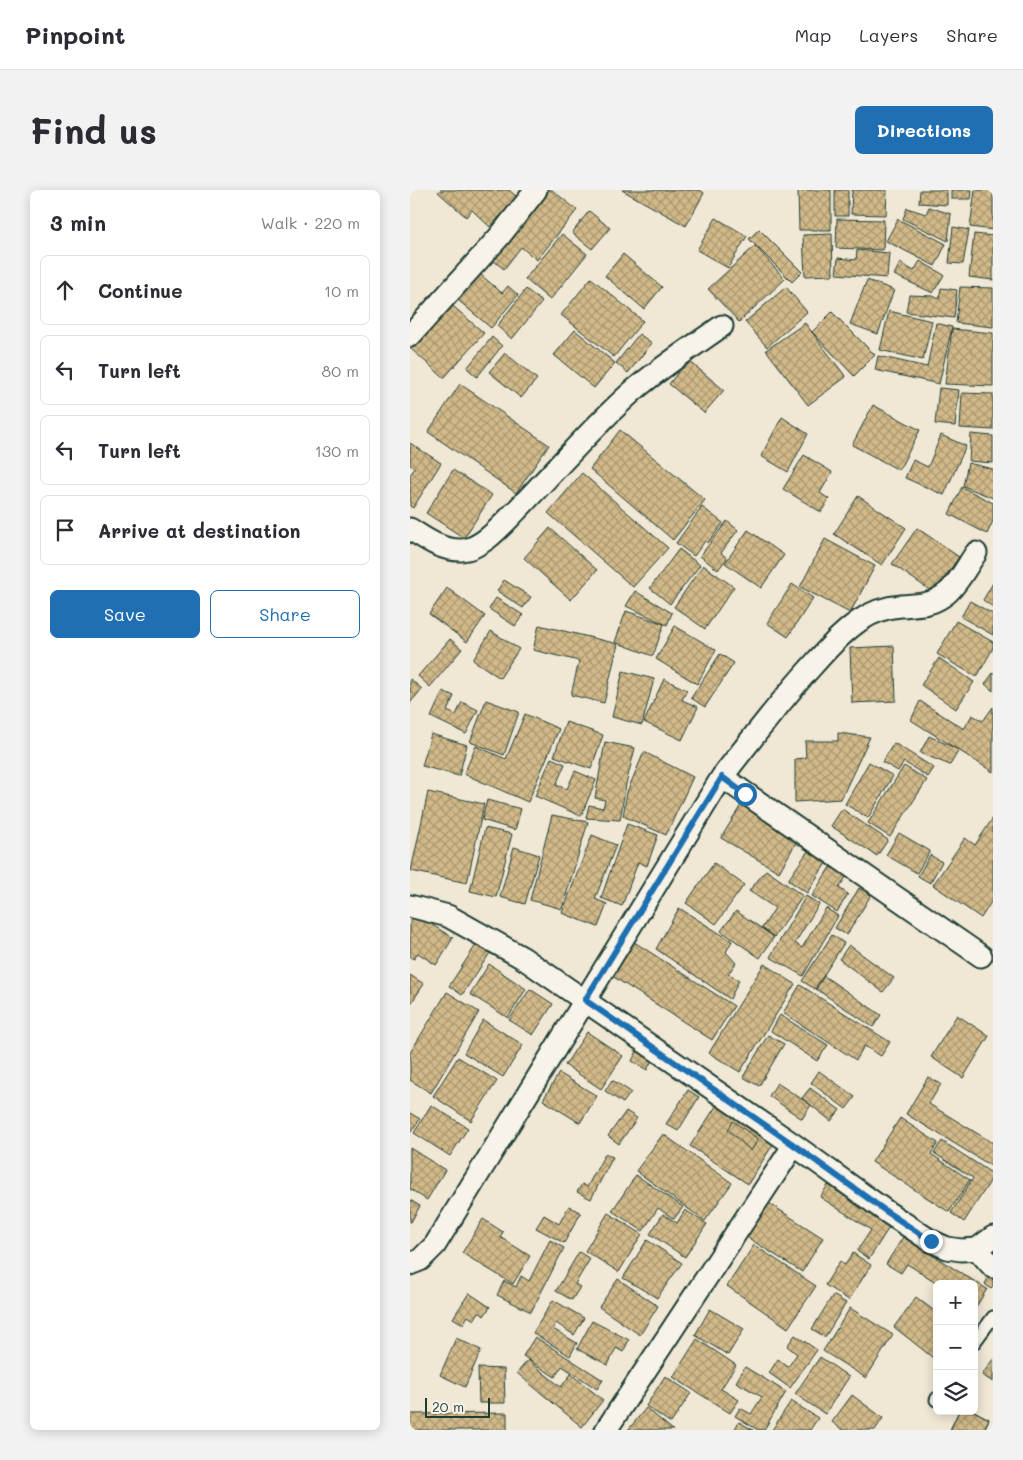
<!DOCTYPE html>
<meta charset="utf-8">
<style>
:root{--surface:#fff;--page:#f2f2f3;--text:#2b2b33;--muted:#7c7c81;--line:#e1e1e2;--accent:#1f6fb2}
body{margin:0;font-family:Mali,sans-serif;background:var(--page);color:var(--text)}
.controls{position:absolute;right:15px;bottom:15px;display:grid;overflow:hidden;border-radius:8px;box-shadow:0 2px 12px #0003}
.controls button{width:45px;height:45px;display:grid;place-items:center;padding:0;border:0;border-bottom:1px solid var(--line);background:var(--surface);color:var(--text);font:25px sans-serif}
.scale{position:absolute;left:15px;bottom:12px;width:65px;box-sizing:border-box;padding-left:5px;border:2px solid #1f3d34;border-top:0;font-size:14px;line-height:18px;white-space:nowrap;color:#1f3d34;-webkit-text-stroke:4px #f7f3e8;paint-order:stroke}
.stop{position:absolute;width:15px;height:15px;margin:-11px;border:4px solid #1f6fb2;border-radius:50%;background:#fff}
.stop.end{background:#1f6fb2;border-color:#fff;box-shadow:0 1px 5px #0008}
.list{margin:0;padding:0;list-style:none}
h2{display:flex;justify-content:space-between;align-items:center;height:65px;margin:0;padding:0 20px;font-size:21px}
h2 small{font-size:16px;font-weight:400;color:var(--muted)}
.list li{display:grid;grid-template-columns:32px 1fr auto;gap:15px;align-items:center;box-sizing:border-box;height:70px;margin:0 10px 10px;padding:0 10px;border:1px solid var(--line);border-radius:8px}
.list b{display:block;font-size:19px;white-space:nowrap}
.list em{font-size:16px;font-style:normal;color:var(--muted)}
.actions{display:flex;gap:10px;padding:15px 20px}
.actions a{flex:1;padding:11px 0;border:1px solid var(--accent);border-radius:8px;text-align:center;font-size:18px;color:var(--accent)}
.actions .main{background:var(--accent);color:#fff}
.icon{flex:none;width:28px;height:28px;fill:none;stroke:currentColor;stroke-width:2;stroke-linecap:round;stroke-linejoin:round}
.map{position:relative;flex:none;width:583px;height:1240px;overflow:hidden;border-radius:8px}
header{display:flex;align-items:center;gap:30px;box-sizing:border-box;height:70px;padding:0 25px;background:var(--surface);border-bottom:1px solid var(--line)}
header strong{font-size:24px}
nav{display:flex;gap:28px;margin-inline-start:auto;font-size:18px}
.intro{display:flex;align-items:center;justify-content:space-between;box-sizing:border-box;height:120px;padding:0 30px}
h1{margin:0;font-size:35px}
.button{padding:12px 22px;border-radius:8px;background:var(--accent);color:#fff;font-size:18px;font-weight:700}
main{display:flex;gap:30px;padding:0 30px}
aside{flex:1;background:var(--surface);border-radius:8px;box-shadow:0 2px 12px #0003}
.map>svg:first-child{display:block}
.building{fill:url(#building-cross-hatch);stroke:#1f3d34}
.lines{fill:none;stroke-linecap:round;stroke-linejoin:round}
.lane-casing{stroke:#1f3d34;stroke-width:15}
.street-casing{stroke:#1f3d34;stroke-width:25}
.lane{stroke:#f7f3e8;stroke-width:11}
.street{stroke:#f7f3e8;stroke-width:21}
.route{stroke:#1f6fb2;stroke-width:6}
</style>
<header>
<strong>Pinpoint</strong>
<nav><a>Map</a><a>Layers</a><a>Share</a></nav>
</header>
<div class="intro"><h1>Find us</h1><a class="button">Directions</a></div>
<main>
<aside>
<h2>3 min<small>Walk · 220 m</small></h2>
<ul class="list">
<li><svg class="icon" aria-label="ahead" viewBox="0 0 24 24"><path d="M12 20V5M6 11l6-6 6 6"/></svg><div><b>Continue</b></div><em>10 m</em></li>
<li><svg class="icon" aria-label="left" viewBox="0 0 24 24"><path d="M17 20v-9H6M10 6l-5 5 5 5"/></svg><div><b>Turn left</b></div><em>80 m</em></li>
<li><svg class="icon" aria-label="left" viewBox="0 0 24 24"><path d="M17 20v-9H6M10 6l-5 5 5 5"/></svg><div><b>Turn left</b></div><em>130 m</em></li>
<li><svg class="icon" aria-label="arrive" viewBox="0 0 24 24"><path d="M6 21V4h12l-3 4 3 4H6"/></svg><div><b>Arrive at destination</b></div></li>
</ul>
<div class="actions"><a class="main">Save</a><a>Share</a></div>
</aside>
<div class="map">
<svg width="583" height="1240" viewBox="0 0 583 1240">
<defs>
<pattern id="building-cross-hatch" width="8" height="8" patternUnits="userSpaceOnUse" patternTransform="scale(1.25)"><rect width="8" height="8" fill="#d2b989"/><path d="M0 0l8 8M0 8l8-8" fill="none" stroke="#aa9871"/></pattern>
</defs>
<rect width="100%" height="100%" fill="#f0e7d5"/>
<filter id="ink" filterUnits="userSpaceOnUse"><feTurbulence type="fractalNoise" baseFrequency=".02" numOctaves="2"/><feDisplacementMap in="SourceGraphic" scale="10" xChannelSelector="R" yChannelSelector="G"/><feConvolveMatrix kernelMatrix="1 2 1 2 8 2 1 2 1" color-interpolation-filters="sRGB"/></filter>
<g filter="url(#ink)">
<!-- building -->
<path class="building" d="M30,0H99L107,7L80,37L62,20L56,27L28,2Z
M133,0H142L167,20L127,70L111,57L94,79L79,67Z
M212,0H290L294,3L276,36Z
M388,0H421V40H389Z
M425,0H438V26H425Z
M442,0H477L476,25L441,24Z
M510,0H537V15L509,13Z
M541,0H562L561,9H541Z
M565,0H583V40L560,37Z
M519,17L541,24L538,51L493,29L497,18L516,24Z
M179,21L200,38L182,59L162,43Z
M306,28L337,46L318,78L287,60Z
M427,29L474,30L473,60L426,58Z
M488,29L536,54L525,76L476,51Z
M543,37L559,40L553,74L539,73Z
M349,39L392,82L382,92L339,49Z
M152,44L177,64L140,110L115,89Z
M422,44L423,85L395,86L393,45Z
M564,44L583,46V90L559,87Z
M345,56L375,89L329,132L298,99Z
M447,60L479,63L477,88L426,84L428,68L446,70Z
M213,64L252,97L234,119L195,86Z
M510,71L534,85L523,103L484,85L490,73L504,81Z
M64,79L92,103L98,96L108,105L81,138L42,105Z
M181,88L233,131L204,167L151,125Z
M457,90L484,100L468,144L440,134Z
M376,97L397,122L357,157L335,132Z
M550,97L583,98V137L546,133Z
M531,98L547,100L544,128L496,122L499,105L523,106L529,109Z
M116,99L132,112L102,149L87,136Z
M37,111L74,143L34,188L0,158V154Z
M479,121L522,131L513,170L470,160Z
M422,122L465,165L444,186L402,142Z
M395,133L436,187L398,215L356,160Z
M526,133L542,137L529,194L465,180L468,166L517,177Z
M542,139L583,143V196L535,194Z
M165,140L205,173L184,198L144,165Z
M229,144L242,153L218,183L206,173Z
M82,147L92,156L67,187L57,178Z
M95,163L127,189L111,208L79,182Z
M278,170L314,200L294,223L259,194Z
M50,194L139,255L106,303L18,242Z
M529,198L549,200L545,236L525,234Z
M552,203L583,204V240L550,238Z
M463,215L510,240L489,280L442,255Z
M372,227L398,244L378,282L351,266Z
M210,240L295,310L263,350L180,279Z
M561,244L583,246V273L559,271Z
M531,245L556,256L534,305L495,288L503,270L518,277Z
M0,253L31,273L3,318L0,316V285L5,278L0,275Z
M394,265L422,282L410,303L419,309L411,322L373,299Z
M558,273L583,279V308L553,296Z
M43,280L82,305L54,348L16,323Z
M172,283L258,358L223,397L138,323Z
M552,297L583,313V331L577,344L539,324Z
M448,306L496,338L472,375L424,344Z
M292,317L313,333L298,353L295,351L284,366L266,353Z
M317,331L328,340L311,363L317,368L308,380L290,366Z
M140,338L187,380L161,410L114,368Z
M507,338L549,367L524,403L482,374Z
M338,340L374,365L351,398L315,373Z
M415,349L465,376L440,423L390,397Z
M269,359L290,375L260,414L240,398Z
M293,375L324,397L295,439L264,417Z
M94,390L121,407L113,418L87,401Z
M583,393V417L573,410Z
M382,394L403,408L378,447L357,433Z
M37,398L75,426L57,452L19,424Z
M225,401L262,423L257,435L216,416Z
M86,408L113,425L105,436L79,419Z
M560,411L583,424V445L551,427Z
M216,421L254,434L243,466L205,452Z
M546,431L583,452V458L567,487L527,464Z
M129,435L208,454L194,513L161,505L169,471L123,460Z
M265,436L306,460L287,494L246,469Z
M81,441L109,459L90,488L63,470Z
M40,449L52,459L20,497L8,486Z
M484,456L486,511L442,513L440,458Z
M310,464L324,473L295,517L281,508Z
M529,468L564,492L546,519L511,495Z
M213,481L244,489L232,535L202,527Z
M583,483V501L575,494Z
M0,489L12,499L0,513Z
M254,489L277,500L272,510L288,517L272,550L234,532Z
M33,501L44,506L37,521L46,525L52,512L68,520L56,544L21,527Z
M76,510L109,522L94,565L60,552Z
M510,511L554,539L562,525L573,531L583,517V582L501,530Z
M115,524L149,539L118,612L54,584L66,556L96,569Z
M156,532L193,545L181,579L144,566Z
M428,543L460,547L431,609L385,612V569L396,568L395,551H428Z
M21,544L57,555L49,586L12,576Z
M519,546L549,560L540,575L510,563Z
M195,552L225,558L216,594L210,630L176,628L179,615L193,618L195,610L185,608Z
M484,553L524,578L518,587L494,572L488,581L472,572Z
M234,562L283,587L256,645L213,626L217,602Z
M141,568L155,574L146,595L157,599L165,581L186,590L171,626L125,606Z
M459,572L483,586L458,628L435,614Z
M494,576L517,590L480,647L458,633Z
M18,602L74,614L57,693L1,681Z
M77,610L111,619L105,640L72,630Z
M331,615L387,651L369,682L311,648Z
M432,619L478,650L467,666L421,636Z
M142,625L178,632L152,719L120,710Z
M583,628V709L571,728L523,695L555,648L565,655Z
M217,634L248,645L237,676L228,672L212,716L191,708Z
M75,638L102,644L86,707L60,701Z
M489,643L520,661L507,683L476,665Z
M182,645L206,655L185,709L197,714L188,737L152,723Z
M104,657L129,665L115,714L90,707Z
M398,661L416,673L397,703L378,690Z
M520,665L532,672L520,693L508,686Z
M304,673L334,695L306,734L276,713Z
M420,677L437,685L429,698L438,704L427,722L402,706Z
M356,680L393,706L364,747L352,738L365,718L339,701Z
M449,698L461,705L437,745L425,738Z
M396,706L409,714L385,753L392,758L416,718L428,726L393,786L360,767Z
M269,718L322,751L316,762L326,773L318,784L329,790L320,809L246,759Z
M326,721L364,747L350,768L311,741Z
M5,724L43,748L26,775L8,763L4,769L0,767V732Z
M422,745L434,753L405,799L392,791Z
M221,750L324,816L302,850L199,784Z
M68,752L82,760L52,805L39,796Z
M439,755L484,788L473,802L429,769Z
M79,774L116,799L98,828L60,804Z
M354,774L385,794L330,882L299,863Z
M0,785L14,794L0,815Z
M414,786L471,825L463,837L406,799Z
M390,795L480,852L471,866L454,856L446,870L373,823Z
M120,799L143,814L123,845L99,830Z
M37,802L69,822L21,903L0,890V863Z
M370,825L418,855L407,871L361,841Z
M547,825L579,846L553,888L521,867Z
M73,830L113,855L93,887L54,863Z
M177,842L213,866L191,899L155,875Z
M358,845L374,854L349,896L333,887Z
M228,859L243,868L237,880L222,871Z
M48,867L87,891L61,931L23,906Z
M409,881L445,907L436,919L401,893Z
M149,883L187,906L170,933L133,910Z
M518,887L531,894L519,914L583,953V977L496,924Z
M202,890L221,902L213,913L195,901Z
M367,893L401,915L392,929L359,906Z
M400,898L430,920L421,931L392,908Z
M278,900L289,907L268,941L256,934Z
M310,910L367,948L338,994L280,956Z
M21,915L58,938L40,966L4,943Z
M216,921L227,928L209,954L198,946Z
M0,923L10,929L0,943Z
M490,928L528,953L521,964L560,990L539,1022L462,972Z
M323,931L348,949L341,961L318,940Z
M253,944L322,993L295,1031L226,981Z
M532,951L583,984V987L554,1032L541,1023L563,988L524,963Z
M0,958L35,980L17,1010L0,999Z
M195,964L203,967L181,1009L167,1002L172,994L177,997Z
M226,985L273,1017L264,1029L248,1018L233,1041L202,1021Z
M418,995L480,1036L459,1069L447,1061L461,1040L410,1007Z
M0,1010L10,1016L1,1032H0Z
M354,1010L413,1048L392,1082L332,1044Z
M159,1016L171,1023L154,1053L126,1038L134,1025L149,1034Z
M275,1020L297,1034L275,1067L240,1044L253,1024L267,1033Z
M198,1023L232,1044L209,1082L175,1061Z
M73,1029L93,1042L90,1047L120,1066L103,1094L52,1063Z
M493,1047L577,1099L564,1120V1094H529L497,1074L491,1083L476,1074Z
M140,1050L154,1058L121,1122L87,1105L94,1091L106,1097L111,1086L119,1091Z
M237,1050L272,1073L247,1108L213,1088Z
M344,1055L406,1096L378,1138L317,1096Z
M169,1062L180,1069L165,1094L170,1097L162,1110L146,1101Z
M443,1063L461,1075L439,1110L415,1095L430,1071L435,1075Z
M580,1084L583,1087V1097L581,1099L575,1094Z
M208,1089L248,1116L230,1145L189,1117Z
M59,1103L80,1117L74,1126L69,1122L64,1130L58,1126L53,1134L43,1128Z
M423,1105L436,1113L415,1147L402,1139Z
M506,1107L527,1123V1171L484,1137Z
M143,1110L174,1128L164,1145L146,1133L143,1139L167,1153L160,1166L123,1143Z
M440,1118L483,1145L456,1188L413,1161Z
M300,1119L334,1139L318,1165L285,1145Z
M182,1131L219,1150L213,1162L206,1158L198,1175L167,1159Z
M385,1145L407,1160L380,1198L359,1183L368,1169L378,1177L387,1164L377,1156Z
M125,1147L193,1190L187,1199L152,1176L145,1187L113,1166Z
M46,1148L71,1160L55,1197L30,1185Z
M287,1149L326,1175L311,1199L329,1210L320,1223L263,1187Z
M410,1167L439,1187L415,1224L385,1204Z
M583,1169V1192L572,1185Z
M118,1170L151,1197L161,1184L193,1210L172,1237L107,1183Z
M335,1177L376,1202L354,1240H348L325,1226L330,1218L341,1224L352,1207L326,1192Z
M68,1178L94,1179L95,1213H69Z
M255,1186L281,1203L261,1233L236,1216Z
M442,1205L473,1228L465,1240H433L422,1232Z
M381,1211L408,1228L400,1240H362Z
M236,1218L263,1240H218Z
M549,1221H564L579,1229L574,1240H540Z
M549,1221H564L579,1229L574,1240H540Z
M97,1223V1240H0V1224Z
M329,1232L343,1240H324Z"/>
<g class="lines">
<!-- lane casing -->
<g class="lane-casing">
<path id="lane" d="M564,1153L583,1127
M526,1210L527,1208"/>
</g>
<!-- street casing -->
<g class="street-casing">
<path id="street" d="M0,146L89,47L126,0
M0,339C16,349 32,361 52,360C72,359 93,334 106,321C145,281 182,237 223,201C251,177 282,157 312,136
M312,587L571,766
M0,716L38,726L113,768L384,955L477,1022L521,1051L537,1058L551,1060L567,1059L583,1047
M567,1059L583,1077
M0,1074L10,1070L25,1055L312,587C339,552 366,517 395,484C413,464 428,446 449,431C462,422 476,417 491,416C511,414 521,416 537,403C548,394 558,374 566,363
M196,1240L384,955"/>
</g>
<!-- lane -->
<use href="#lane" class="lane"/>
<!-- street -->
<use href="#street" class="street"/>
</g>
</g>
<g class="lines" filter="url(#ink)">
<!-- route -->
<path class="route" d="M335,604L312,587L175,810L384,955L477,1022L521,1051"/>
</g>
</svg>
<div class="controls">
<button>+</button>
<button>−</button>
<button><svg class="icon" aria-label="layers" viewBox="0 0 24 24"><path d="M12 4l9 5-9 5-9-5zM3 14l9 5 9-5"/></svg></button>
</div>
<div class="scale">20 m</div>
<div class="stop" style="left:335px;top:604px"></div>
<div class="stop end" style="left:521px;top:1051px"></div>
</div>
</main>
